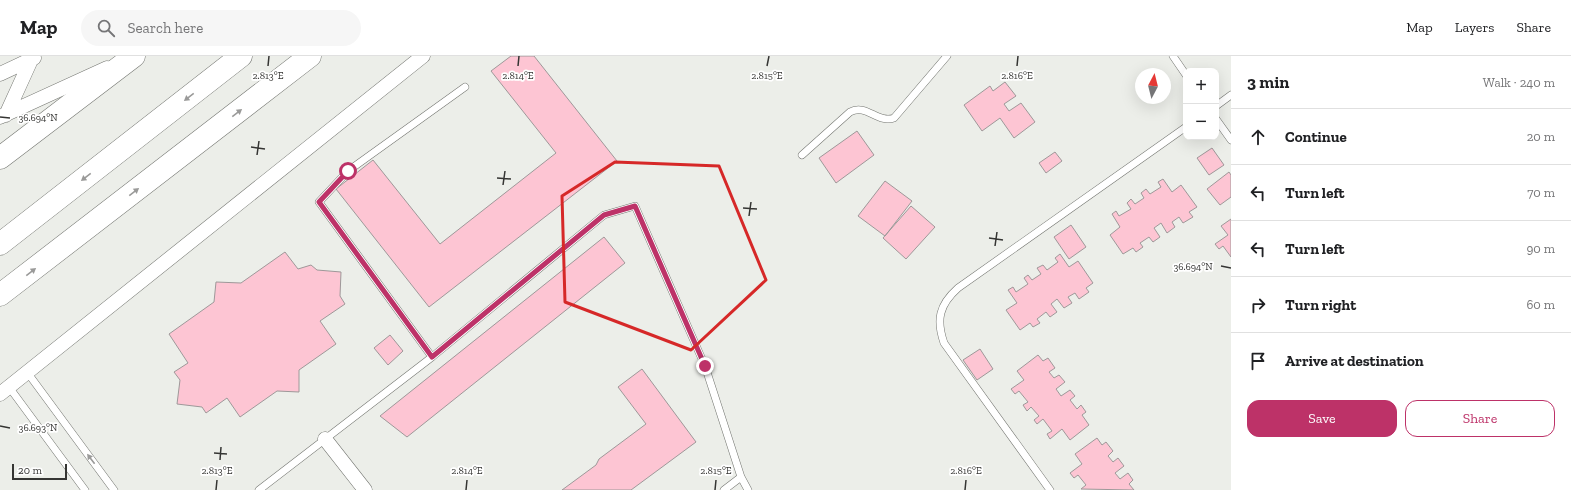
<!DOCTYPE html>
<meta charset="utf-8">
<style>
:root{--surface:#fff;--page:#f6f6f6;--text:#202124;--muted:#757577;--line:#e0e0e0;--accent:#bd3268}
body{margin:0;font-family:"Zilla Slab",serif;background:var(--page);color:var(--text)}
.controls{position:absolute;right:12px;top:12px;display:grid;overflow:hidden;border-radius:8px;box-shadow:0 4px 16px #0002}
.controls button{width:36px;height:36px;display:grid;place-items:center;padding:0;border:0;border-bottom:1px solid var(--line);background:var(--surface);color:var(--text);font:20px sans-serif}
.compass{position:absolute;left:1135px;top:12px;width:36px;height:36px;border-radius:50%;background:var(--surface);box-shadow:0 4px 16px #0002;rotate:7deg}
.scale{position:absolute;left:12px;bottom:10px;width:55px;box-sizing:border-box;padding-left:4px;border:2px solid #353533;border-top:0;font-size:11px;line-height:14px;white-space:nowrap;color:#353533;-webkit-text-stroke:3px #fff;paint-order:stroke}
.stop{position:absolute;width:12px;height:12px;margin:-9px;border:3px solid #bd3268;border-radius:50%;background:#fff}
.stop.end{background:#bd3268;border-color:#fff;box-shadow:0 1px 4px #0008}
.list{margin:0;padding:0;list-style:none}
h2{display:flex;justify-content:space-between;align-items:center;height:52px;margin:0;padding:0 16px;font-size:17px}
h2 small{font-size:13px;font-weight:400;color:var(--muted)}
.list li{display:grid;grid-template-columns:26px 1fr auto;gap:12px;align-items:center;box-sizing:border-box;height:56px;padding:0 16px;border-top:1px solid var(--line)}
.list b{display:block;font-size:15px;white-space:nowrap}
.list em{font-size:13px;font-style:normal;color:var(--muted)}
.actions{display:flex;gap:8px;padding:12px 16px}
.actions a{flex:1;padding:9px 0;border:1px solid var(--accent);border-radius:12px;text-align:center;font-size:14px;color:var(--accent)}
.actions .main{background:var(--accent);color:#fff}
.icon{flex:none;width:22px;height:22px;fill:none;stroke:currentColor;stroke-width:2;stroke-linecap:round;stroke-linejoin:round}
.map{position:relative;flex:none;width:1231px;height:434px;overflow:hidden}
header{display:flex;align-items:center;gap:24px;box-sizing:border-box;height:56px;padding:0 20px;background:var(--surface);border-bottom:1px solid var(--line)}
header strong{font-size:19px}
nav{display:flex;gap:22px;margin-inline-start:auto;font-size:14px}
.search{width:280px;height:36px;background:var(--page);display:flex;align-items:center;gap:10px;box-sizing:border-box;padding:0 14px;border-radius:22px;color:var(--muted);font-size:15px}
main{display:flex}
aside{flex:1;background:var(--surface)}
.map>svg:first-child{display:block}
.building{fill:#fdc5d3;stroke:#9e9899}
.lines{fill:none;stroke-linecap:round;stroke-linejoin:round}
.lane-casing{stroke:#737570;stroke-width:8}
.street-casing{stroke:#737570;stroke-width:15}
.primary-casing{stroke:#737570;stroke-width:23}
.highway-casing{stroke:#737570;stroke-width:23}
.lane{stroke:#fff;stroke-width:7}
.street{stroke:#fff;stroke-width:14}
.primary{stroke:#fff;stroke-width:22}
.highway{stroke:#fff;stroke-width:22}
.oneway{fill:#9a9a99}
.route{stroke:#bd3268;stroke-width:5}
.marked{fill:none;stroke:#d62828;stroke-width:3;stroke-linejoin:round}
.ticks{fill:none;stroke:#353533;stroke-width:1.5}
.ticks-label{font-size:10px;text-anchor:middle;fill:#353533;stroke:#fff;stroke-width:3.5;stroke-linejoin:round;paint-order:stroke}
</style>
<header>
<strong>Map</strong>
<div class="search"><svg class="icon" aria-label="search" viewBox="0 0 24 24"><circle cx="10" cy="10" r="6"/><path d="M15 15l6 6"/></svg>Search here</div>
<nav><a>Map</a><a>Layers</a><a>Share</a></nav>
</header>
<main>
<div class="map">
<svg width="1231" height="434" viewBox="0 0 1231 434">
<rect width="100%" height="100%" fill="#eceee9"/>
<!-- building -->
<path class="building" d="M511,0H534L617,105L429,251L336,133L373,104L440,188L556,97L491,15Z
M1005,26L1016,40L1004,48L1009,55L1021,47L1035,66L1014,82L1000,62L982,75L964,49L990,30L993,35Z
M857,75L874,99L836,127L819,102Z
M1212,92L1224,109L1209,119L1197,102Z
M1055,96L1062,105L1046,117L1039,107Z
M1229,116L1231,119V141L1220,149L1207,133Z
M1163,123L1172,136L1181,129L1197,151L1189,156L1193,161L1183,167L1179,161L1172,166L1175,171L1167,177L1161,167L1154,172L1160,181L1153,186L1149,181L1140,187L1143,191L1136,196L1133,192L1123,198L1110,179L1120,171L1112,158L1116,155L1119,160L1131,153L1127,147L1131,143L1135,148L1144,142L1141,137L1146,133L1150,138L1161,131L1158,126Z
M885,125L912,145L885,180L858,160Z
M911,150L935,171L906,203L883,182Z
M1231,163V201L1223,190L1219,193L1215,188L1228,179L1221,170Z
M1071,169L1086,191L1069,203L1054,181Z
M604,181L625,207L407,381L380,360Z
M285,196L298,213L311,209L317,214L341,216L340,240L345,248L320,265L336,288L299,314V336L277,335L240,361L227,342L206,357L202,351L177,348L180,324L174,316L188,307L169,278L214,246L216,226L241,227Z
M1060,198L1069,211L1078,205L1093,227L1086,232L1089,236L1079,243L1075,237L1068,241L1072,247L1064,252L1057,243L1051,248L1057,256L1050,261L1046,256L1037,263L1040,267L1033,271L1030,267L1020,274L1006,254L1017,247L1008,234L1013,231L1016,236L1028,228L1024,222L1028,219L1032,224L1041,218L1037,212L1043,209L1047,214L1058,206L1055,202Z
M390,279L403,295L388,309L374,292Z
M980,293L993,313L977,324L963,304Z
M1038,299L1043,305L1048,302L1055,312L1049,316L1054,322L1059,319L1065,326L1056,333L1061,340L1070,334L1075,340L1070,344L1077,353L1081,349L1086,356L1082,359L1089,369L1070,384L1062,373L1050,383L1047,378L1052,375L1043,363L1037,368L1034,364L1039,360L1031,351L1027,355L1023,349L1028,346L1019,335L1015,338L1011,333L1024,324L1017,315Z
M642,313L696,386L631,434H562L596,409L599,403L646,368L618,331Z
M1097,382L1102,389L1106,386L1113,395L1108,400L1113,406L1118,402L1124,410L1115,417L1120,423L1128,417L1133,424L1129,428L1134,434L1081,433L1086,429L1078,419L1074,422L1070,417L1082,408L1075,398Z"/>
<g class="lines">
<!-- lane casing -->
<g class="lane-casing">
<path id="lane" d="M1173,0L1186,19
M1216,50L1231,39
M1216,63L1231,84
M802,99L850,56C866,47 878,68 894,62L947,0
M432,301L319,146L348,115L465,31
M27,316L114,434
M9,331L85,434
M259,434L432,301L604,159L635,150L705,310L741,421L748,434
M724,434L741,421
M1050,434L944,287C936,264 939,249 958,232L1186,71"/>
</g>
<!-- street casing -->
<g class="street-casing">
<path id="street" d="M0,18L34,2
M6,59L31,4
M0,61L107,12
M0,338L423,0
M325,383L365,434"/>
</g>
<!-- primary casing -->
<g class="primary-casing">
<path id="primary" d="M0,102L134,0"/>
</g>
<!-- highway casing -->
<g class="highway-casing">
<path id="highway" d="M0,188L241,0
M0,239L310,0"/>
</g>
<!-- lane -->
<use href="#lane" class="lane"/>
<!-- street -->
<use href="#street" class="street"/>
<!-- primary -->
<use href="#primary" class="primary"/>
<!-- highway -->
<use href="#highway" class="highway"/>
</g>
<!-- one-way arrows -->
<defs><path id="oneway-solid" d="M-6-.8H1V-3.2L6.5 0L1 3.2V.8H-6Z"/></defs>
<g class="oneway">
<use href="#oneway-solid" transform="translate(189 41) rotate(142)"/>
<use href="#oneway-solid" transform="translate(237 57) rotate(-38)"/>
<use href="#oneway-solid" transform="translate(86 121) rotate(142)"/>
<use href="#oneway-solid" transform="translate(134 136) rotate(-38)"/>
<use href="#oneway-solid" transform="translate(31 216) rotate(-38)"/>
<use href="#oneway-solid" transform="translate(91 403) rotate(-127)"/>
</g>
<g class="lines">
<!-- route -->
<path class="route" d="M348,115L319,146L432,301L604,159L635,150L705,310"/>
</g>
<!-- marked area -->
<path class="marked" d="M615,106L719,110L766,224L691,294L565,246L562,140Z"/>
<!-- ticks -->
<path class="ticks" d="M268,10L269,0M518,10L519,0M767,10L769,0M1017,10L1018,0M0,61L10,62M251,91L265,93M257,99L259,85M497,122L511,123M503,129L505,115M743,152L757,153M749,160L751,146M989,182L1003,184M995,190L997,176M1221,210L1231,212M0,370L10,372M214,397L227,398M220,404L221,391M216,434L217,424M466,434L467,424M715,434L716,424M965,434L966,424"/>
<g class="ticks-label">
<text x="268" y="23">2.813°E</text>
<text x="518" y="23">2.814°E</text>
<text x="767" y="23">2.815°E</text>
<text x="1017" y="23">2.816°E</text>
<text x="38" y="65">36.694°N</text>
<text x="1193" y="214">36.694°N</text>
<text x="38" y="375">36.693°N</text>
<text x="217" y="418">2.813°E</text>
<text x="467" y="418">2.814°E</text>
<text x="716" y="418">2.815°E</text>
<text x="966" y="418">2.816°E</text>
</g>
</svg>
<div class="controls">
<button>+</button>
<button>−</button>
</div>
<svg class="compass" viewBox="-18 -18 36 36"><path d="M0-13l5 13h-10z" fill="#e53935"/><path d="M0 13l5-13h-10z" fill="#757577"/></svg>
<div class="scale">20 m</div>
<div class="stop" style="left:348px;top:115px"></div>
<div class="stop end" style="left:705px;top:310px"></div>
</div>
<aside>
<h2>3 min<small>Walk · 240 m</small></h2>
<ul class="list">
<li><svg class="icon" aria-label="ahead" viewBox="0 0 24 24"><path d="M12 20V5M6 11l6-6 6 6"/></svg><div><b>Continue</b></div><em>20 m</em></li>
<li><svg class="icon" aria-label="left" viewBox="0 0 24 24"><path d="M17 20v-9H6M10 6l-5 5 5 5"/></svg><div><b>Turn left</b></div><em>70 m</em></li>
<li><svg class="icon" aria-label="left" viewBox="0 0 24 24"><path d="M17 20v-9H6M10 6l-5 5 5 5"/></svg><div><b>Turn left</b></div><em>90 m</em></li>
<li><svg class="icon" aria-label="right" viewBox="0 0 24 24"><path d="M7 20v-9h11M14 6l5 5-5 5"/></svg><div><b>Turn right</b></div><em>60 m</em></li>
<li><svg class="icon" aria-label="arrive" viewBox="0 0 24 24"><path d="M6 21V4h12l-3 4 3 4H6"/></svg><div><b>Arrive at destination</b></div></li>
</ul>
<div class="actions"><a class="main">Save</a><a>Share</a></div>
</aside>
</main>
